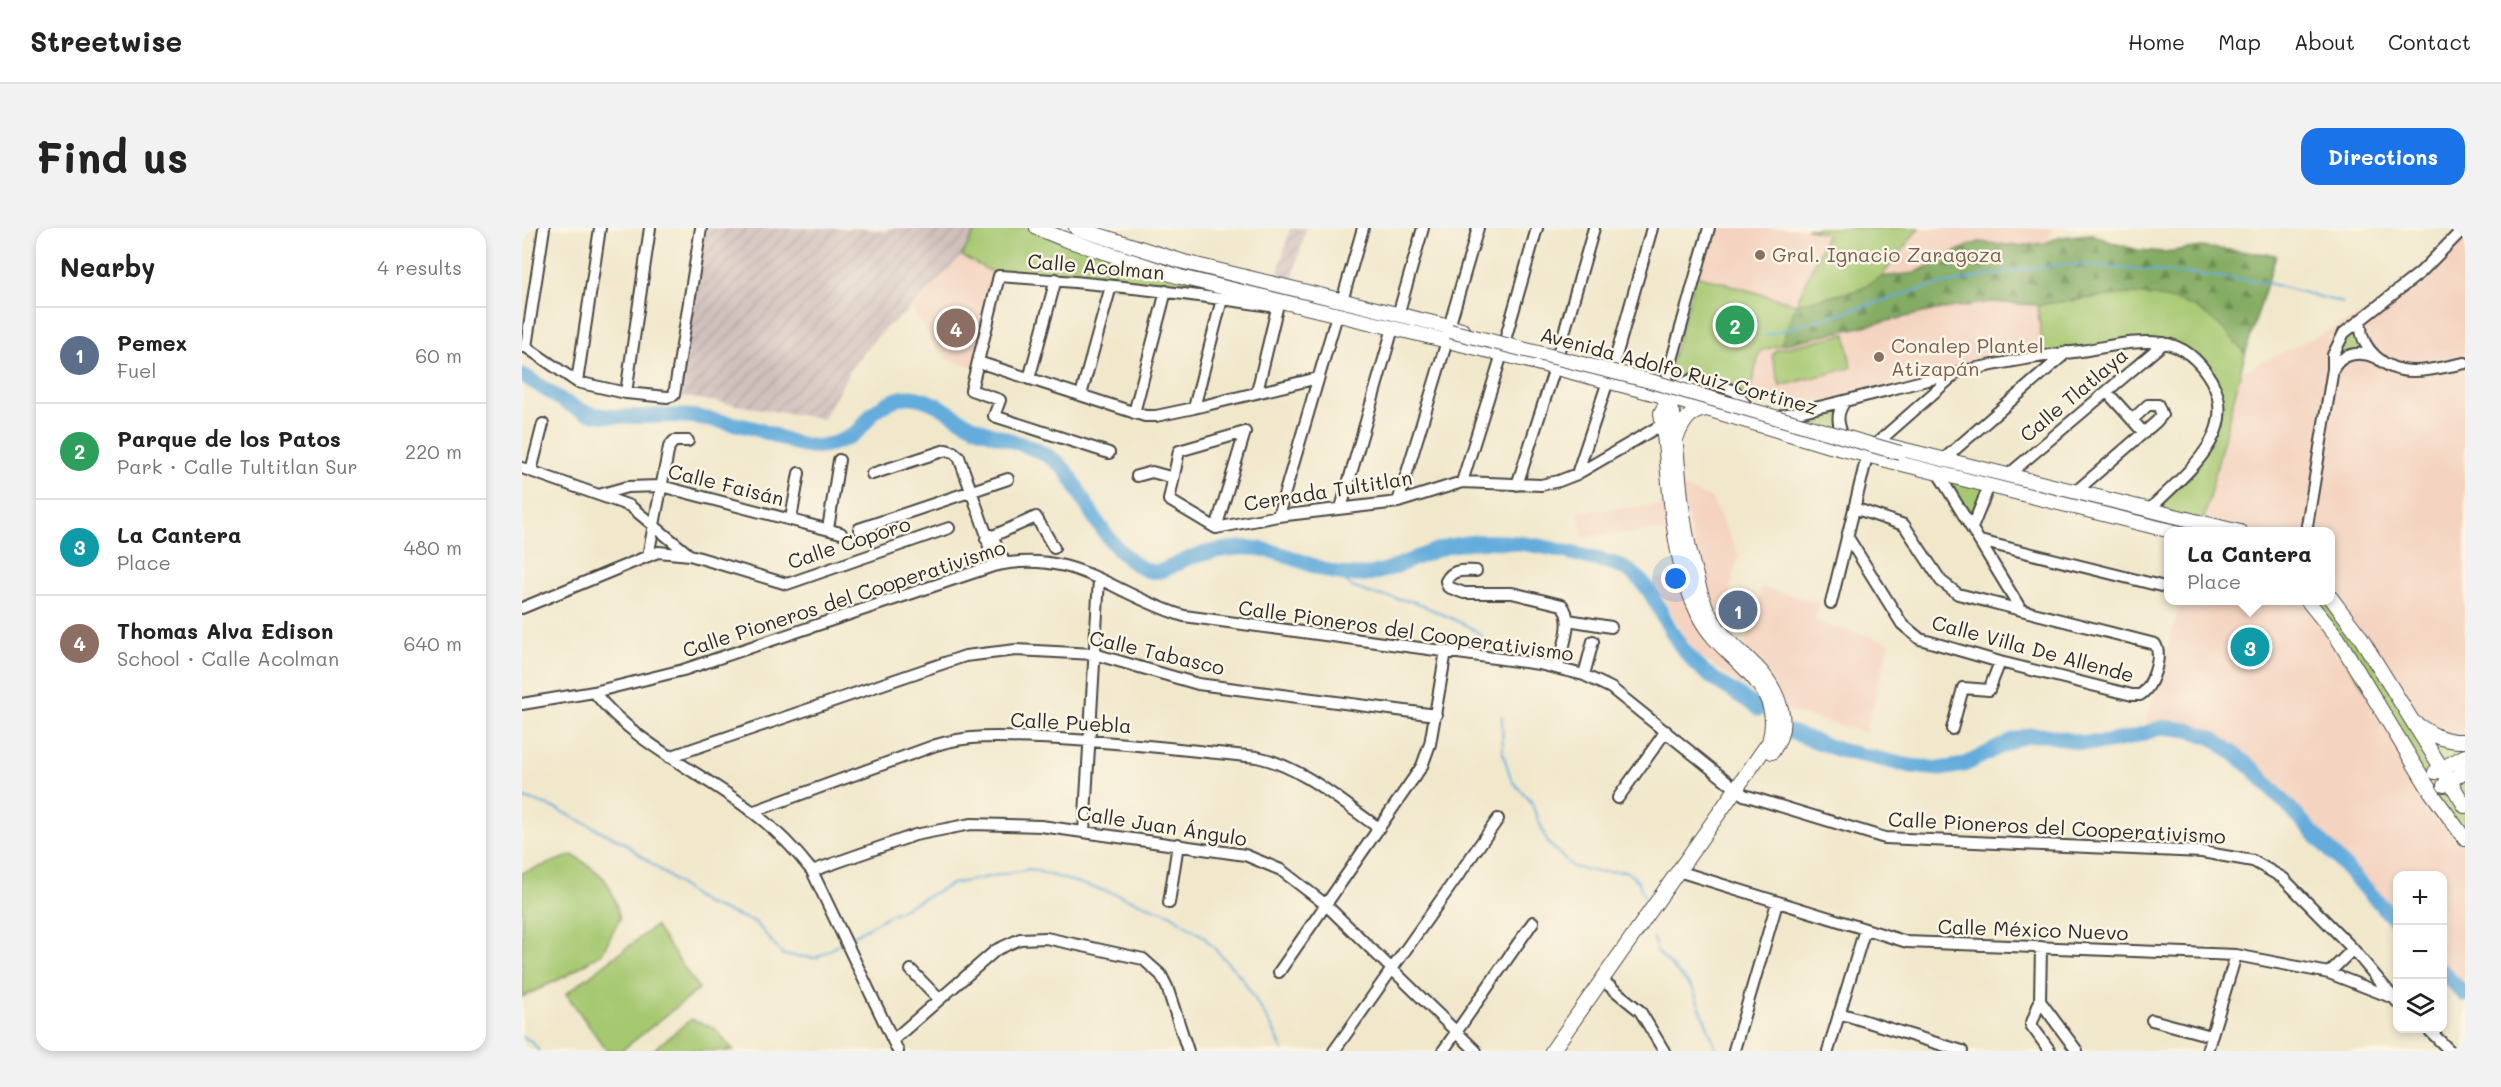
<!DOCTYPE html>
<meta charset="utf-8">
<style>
:root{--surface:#fff;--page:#f2f2f2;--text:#222;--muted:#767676;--line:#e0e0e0;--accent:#1a73e8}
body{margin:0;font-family:Mali,sans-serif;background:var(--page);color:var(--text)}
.controls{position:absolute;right:18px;bottom:18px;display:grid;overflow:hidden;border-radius:12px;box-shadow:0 3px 9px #0003}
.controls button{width:54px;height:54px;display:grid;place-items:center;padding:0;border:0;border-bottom:2px solid var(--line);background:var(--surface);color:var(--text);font:30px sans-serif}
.you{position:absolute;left:1154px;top:351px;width:21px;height:21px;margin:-15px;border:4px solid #fff;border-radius:50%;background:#1a73e8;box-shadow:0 0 0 9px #1a73e833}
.badge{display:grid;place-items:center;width:39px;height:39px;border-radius:50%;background:var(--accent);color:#fff;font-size:20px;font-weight:700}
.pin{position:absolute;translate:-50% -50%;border:3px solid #fff;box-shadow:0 2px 6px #0006}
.popup{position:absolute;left:1642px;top:299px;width:171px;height:78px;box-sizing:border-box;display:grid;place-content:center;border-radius:12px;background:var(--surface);filter:drop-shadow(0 2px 4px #0005);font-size:20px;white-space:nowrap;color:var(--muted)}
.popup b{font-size:22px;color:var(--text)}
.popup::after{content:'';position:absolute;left:50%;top:100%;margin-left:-12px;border:12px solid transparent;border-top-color:var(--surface)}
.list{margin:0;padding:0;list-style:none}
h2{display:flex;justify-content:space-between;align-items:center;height:78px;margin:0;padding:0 24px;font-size:26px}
h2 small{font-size:20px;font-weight:400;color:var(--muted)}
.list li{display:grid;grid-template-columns:39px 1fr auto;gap:18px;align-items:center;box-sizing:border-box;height:96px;padding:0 24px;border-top:2px solid var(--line)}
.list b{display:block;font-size:22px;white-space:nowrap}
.list p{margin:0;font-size:20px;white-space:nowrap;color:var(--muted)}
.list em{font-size:20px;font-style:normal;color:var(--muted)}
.icon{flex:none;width:33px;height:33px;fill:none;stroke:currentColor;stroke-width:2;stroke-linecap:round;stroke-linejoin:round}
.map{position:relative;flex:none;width:1943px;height:823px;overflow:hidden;border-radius:18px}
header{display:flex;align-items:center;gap:36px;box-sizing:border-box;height:84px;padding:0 30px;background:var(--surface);border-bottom:2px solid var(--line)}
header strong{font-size:28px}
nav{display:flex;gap:33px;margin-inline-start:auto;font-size:21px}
.intro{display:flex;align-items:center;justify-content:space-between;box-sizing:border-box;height:144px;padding:0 36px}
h1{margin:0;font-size:42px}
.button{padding:15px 27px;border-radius:18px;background:var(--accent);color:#fff;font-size:21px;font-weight:700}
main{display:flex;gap:36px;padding:0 36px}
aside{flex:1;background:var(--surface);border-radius:18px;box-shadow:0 3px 9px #0003}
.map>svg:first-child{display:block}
.built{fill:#f4d3c0}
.industrial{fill:url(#industrial-furrows)}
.forest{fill:url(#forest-firs);stroke:#586c47;stroke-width:1.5}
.green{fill:#a6c871;stroke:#687a4e;stroke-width:1.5}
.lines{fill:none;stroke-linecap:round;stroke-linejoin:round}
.stream{stroke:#63acdb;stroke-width:2}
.river{stroke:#63acdb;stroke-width:15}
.minor-casing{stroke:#494743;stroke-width:14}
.major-casing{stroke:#494743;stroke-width:16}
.minor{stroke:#fff;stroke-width:10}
.major{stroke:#fff;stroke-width:14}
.major-bridge-casing{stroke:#494743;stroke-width:16;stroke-linecap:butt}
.major-bridge{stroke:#fff;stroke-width:14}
.education-dot{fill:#8d6e63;stroke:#fcf5e5;stroke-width:2}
.labels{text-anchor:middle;stroke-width:5;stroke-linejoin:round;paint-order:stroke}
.education-label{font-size:20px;fill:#785e54;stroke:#fcf5e5;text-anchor:start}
.street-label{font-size:20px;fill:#2b2b2b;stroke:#fcf5e5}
</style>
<header>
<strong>Streetwise</strong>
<nav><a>Home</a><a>Map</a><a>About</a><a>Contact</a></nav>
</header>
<div class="intro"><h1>Find us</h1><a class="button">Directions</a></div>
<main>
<aside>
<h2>Nearby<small>4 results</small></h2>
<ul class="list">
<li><span class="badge" style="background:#5c6f8a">1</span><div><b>Pemex</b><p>Fuel</p></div><em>60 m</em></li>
<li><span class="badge" style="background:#2e9e5b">2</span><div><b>Parque de los Patos</b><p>Park · Calle Tultitlan Sur</p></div><em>220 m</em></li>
<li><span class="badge" style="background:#0f9aa8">3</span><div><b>La Cantera</b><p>Place</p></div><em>480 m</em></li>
<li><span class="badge" style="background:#8d6e63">4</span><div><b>Thomas Alva Edison</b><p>School · Calle Acolman</p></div><em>640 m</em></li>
</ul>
</aside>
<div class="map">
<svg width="1943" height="823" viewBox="0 0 1943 823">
<defs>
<pattern id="industrial-furrows" width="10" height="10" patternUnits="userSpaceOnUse" patternTransform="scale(1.5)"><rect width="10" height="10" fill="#d0c0bc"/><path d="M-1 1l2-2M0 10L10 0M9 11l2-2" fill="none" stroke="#b3a5a2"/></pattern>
<pattern id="forest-firs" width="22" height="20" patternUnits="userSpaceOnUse" patternTransform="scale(1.5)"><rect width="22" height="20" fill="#84ac63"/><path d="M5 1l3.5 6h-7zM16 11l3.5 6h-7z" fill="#6c8c52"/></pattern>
</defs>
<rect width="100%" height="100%" fill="#fcf5e5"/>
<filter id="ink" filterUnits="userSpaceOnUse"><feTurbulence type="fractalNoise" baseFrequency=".0167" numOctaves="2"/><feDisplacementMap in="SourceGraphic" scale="12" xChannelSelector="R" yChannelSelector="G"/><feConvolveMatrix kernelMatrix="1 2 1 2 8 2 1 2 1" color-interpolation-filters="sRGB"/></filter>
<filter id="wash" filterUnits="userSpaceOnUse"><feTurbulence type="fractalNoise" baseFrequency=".008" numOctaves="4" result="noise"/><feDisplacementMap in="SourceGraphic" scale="24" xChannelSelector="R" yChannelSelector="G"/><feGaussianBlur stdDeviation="1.35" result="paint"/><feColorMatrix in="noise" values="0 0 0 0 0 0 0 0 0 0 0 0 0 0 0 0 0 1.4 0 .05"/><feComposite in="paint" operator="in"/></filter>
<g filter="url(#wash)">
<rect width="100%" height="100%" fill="#f1e8cc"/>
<!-- built -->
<path class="built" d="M1187,0H1284L1305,6L1274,76L1174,47Z
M1397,0H1531L1526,13L1523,15L1496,18L1457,14L1437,22L1393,45L1359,49Z
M1943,0V767L1921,743L1920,648H1876L1875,695L1729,539L1710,522L1691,510L1667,502L1641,499L1621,506L1659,373L1809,372V304L1678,303L1717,145L1854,80Z
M440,28L477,48L455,139L426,132L415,121L390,79Z
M1469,74L1515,77L1521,119L1267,181L1227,167L1238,123L1414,82Z
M1157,258L1189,270L1217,327L1198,402L1191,394Z
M1149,277L1151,302L1060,309L1056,283Z
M1163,345L1246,475L1175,427L1163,410L1132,352Z
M1239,359L1297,375L1292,393L1368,414L1343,505L1259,481L1221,424Z"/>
<!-- industrial -->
<path class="industrial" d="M179,0H341L365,4L366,0H454L440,28L390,79L363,100L341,124L329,141L301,191L152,167Z
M768,0H784L768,60L753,56Z"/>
<!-- forest -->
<path class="forest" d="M1569,6L1591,15L1616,22L1642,24L1679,19L1754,27L1723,126L1691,93L1574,69L1515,77L1469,74L1414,82L1259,117L1274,76L1337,62L1359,49L1393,45L1437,22L1457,14L1496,18L1523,15L1538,9Z"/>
<!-- green -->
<path class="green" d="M454,0H515L757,72L477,48L440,28Z
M1284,0H1397L1359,49L1337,62L1274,76L1259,117L1238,123L1227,167L1168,160L1144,153L1174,47L1274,76L1305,6Z
M1604,66C1661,68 1687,79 1723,126L1681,294L1626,283L1688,218L1698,177L1679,137L1642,115L1522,127L1515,77Z
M1832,96L1846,120L1829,126L1811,127Z
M1324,106L1329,140L1258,158L1250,128L1254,122Z
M1322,175L1320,206L1261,188Z
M1416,245L1467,258L1450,300Z
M1809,372L1890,492L1943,513V611L1909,564L1927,554L1919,541L1902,551L1785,373Z
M50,627C83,646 89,654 98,691L80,725L44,748L0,769V645Z
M133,698L177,761L99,823H85L44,766Z
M169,791L192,800L212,823H130Z"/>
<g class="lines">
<!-- stream -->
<path class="stream" d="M1242,108L1411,58L1501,41L1550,36L1680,47L1745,55L1821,75
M814,345L830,359L850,366L893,374L942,396L958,406L966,418
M980,488L981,526L990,553L1008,572L1026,615L1051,639L1075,644L1104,643L1116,653L1124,673
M0,569L35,581L101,614L182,675L233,694L261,727L294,730L321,714
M1131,710L1135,723L1171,761L1195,823
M326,711L360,691L430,656L508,641L590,665L648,686L682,709L720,750L750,799L761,823
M0,808L9,813L17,823"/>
<!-- river -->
<path class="river" d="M0,147C21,158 39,175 61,183C93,195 145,183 181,190C200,194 219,196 237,202C260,209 281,223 305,217C316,215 329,209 337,202C342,197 346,190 351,185C360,177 376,168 389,169C411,171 428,186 447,196C474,211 515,216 537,236C548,245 554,259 561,271C574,294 601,336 628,343C642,346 655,334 667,330C682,325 701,321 716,320C763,317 791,346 833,347C866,348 895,326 927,318C973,307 1024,318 1068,330C1079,332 1092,335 1102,340C1127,353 1135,379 1148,401C1155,414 1168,431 1179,441C1196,456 1219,467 1237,481
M1269,504L1317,522L1389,538L1418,541L1442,537L1491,512L1507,507H1524L1561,515H1580L1608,510L1641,499L1667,502L1691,510L1729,539L1876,695
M1920,743L1943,767"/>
</g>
</g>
<g filter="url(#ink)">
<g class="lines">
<!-- minor casing -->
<g class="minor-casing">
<path id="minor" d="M820,73L841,0
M876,87L901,0
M1839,92C1836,121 1864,144 1892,143C1909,143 1926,138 1943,135
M927,99L956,0
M983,112L1015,0
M0,119H4L55,154L104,165L145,169L152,167L179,0
M4,119L22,0
M1036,126L1072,0
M456,134L623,188H634L672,180L796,150
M1091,139L1130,0
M1811,141C1820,125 1837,123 1853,129
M507,151L534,51
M1144,153L1187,0
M55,154L78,0
M1157,157L1174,150L1213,163L1224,177
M735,164L757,72
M1585,164L1622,205
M104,165L128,0
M559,167L589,58
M672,180L700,71
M612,185L644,63
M1261,187C1327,174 1390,154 1456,140C1490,133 1524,127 1559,123C1585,119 1614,111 1640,115C1662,118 1678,133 1689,152C1720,206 1660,248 1626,283
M723,204L657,223L647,272L694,300L756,288L876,274L940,254L1019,257L1037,253L1055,246L1141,196
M1320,206C1316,195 1314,186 1322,175
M1355,215L1431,148
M587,225L472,188L478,172L449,162L477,48C570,54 663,65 755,79
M1422,231L1545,124
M0,240L108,278L165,325
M9,243L21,196
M1416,245L1498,380
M350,246L424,222L431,224L437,229L464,305L471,338
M1055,246L1086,153
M1486,247L1642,115
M615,248L630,244L648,249L650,253
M940,254L980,126
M995,257L1033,140
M1552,265L1634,194L1640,187L1636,177H1626L1610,192
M80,266L105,259L139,258L319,305
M876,274L925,113
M819,280L871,100
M756,288L815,87
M269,291L277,245
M694,300L723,204
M1450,300L1467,258
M306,301L317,232
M337,301L486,251
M1784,304L1811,141V127L1822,105L1899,44L1942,0
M464,305L470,308L483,335
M1325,308L1380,396L1398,411L1478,434L1610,467H1618C1630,460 1641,428 1633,416L1436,366L1419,353L1382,297L1332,280
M464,311L514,289L532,320
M1458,313L1647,360
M126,328L147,219L152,213H166
M954,343C941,343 931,340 924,353L926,359L942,365H990L1040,377C1053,393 1040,421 1036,439
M1309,375L1345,228
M0,380L136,324L168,327L265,356L427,300
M1046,392L1089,399
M1062,447L1071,413
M72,464C113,517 180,544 232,585C254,602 273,621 290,643L376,823
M0,476L72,464L161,442L471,338C553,319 589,366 662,388L1017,436L1062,447L1089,460L1222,567L1363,610L1680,624L1731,633L1761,650L1831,721L1876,775
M1430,501L1441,460L1467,462L1478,434
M147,529L443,428L494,422L572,426L676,456L914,487
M1096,570L1144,503
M230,584L414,517C449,506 483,509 519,510C591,513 663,522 735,529C781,539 819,574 857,600
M562,604L577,351
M290,643L393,607L449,596L519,598L723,627L759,642L803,676L954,823
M1156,643L1385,714L1714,727L1807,745L1869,769
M647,675L656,616
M1519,719L1518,773L1509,797L1528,823
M389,742L417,771
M757,744L900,538L908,516L924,423
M1807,745L1831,721
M1080,752L1118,783L1142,823
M1518,773L1555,823
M1317,785L1440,823
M1630,792L1689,808
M1905,800L1928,823
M371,812L474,722L498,711L524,710L621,731L639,747L645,759L666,823
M1212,822L1255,675
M812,823L976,591
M921,823L1011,694
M1306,823L1343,701
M1685,823L1714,727"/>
</g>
<!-- major casing -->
<g class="major-casing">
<path id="major" d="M515,0L542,11L658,49L980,126L1142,168L1304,217L1653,304
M554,0L662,34L940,102
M1142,168L1144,176L1151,185C1157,241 1158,294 1174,348C1178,363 1182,378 1190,391C1211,427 1246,434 1259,481C1263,496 1259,511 1250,524
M1155,208C1162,193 1167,183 1185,181
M1367,218L1718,304
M1809,370L1837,407L1943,578
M1785,372L1815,409L1909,564L1943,611
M1893,495C1910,507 1922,514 1943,513
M1913,544L1943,528
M1922,557L1943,543
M1030,823L1247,514C1265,453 1199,433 1177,388C1146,325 1150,253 1139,185L1144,176L1156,167"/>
</g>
<!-- minor -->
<use href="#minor" class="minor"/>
<!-- major -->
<use href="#major" class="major"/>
<!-- major-bridge casing -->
<g class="major-bridge-casing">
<path id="major-bridge" d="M928,103L1128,153L1378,225"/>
</g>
<!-- major-bridge -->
<use href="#major-bridge" class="major-bridge"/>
</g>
</g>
<!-- markers -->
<g class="education-dot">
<circle cx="1238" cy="27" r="6"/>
<circle cx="1357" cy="129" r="6"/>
</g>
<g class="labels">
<!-- education labels -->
<g class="education-label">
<text x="1250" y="34">Gral. Ignacio Zaragoza</text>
<text x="1369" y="125">Conalep Plantel<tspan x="1369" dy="23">Atizapán</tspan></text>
</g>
<!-- street labels -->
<g class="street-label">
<text transform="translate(574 39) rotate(5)" y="7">Calle Acolman</text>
<text transform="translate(1157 143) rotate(15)" y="7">Avenida Adolfo Ruiz Cortinez</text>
<text transform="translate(1552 167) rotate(-40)" y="7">Calle Tlatlaya</text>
<text transform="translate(204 257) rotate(14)" y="7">Calle Faisán</text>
<text transform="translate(806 263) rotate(-9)" y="7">Cerrada Tultitlan</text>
<text transform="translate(327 315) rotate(-18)" y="7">Calle Coporo</text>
<text transform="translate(322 371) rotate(-18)" y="7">Calle Pioneros del Cooperativismo</text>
<text transform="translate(884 403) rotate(8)" y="7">Calle Pioneros del Cooperativismo</text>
<text transform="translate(1511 421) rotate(15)" y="7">Calle Villa De Allende</text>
<text transform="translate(635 425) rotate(13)" y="7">Calle Tabasco</text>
<text transform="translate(549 495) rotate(3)" y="7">Calle Puebla</text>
<text transform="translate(640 598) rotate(9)" y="7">Calle Juan Ángulo</text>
<text transform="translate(1535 600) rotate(3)" y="7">Calle Pioneros del Cooperativismo</text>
<text transform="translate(1511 702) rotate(2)" y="7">Calle México Nuevo</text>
</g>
</g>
</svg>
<div class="controls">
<button>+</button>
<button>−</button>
<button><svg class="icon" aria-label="layers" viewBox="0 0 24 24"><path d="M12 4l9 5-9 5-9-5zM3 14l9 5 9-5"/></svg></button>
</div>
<div class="you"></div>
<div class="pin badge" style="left:1216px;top:382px;background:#5c6f8a">1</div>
<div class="pin badge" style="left:1213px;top:97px;background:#2e9e5b">2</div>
<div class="pin badge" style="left:1728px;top:419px;background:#0f9aa8">3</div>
<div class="popup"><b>La Cantera</b>Place</div>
<div class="pin badge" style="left:434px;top:100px;background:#8d6e63">4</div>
</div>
</main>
